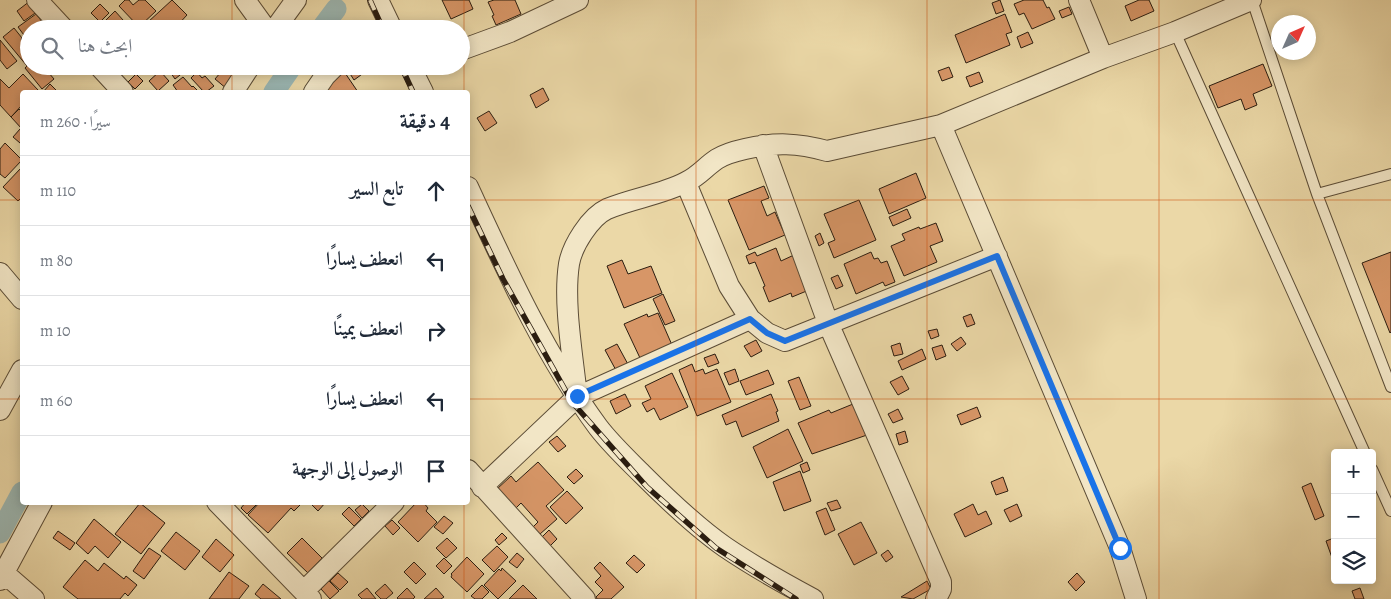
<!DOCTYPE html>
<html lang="ar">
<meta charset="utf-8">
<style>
:root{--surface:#fff;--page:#f2f2f3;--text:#1f2937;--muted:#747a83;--line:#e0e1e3}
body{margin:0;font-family:Alegreya,Amiri,serif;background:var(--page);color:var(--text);direction:rtl}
.controls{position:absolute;right:15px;bottom:15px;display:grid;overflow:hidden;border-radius:5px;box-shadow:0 2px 12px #0003}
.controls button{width:45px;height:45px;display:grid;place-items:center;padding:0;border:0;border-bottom:1px solid var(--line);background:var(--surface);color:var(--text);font:25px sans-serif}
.compass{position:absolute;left:1271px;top:15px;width:45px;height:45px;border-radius:50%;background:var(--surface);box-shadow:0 2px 12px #0003;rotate:45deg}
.stop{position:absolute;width:15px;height:15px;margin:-11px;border:4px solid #1a73e8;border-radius:50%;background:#fff}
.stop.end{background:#1a73e8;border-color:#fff;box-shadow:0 1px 5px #0008}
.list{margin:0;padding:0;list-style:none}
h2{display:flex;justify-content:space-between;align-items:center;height:65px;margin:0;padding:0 20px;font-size:21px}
h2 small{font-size:16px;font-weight:400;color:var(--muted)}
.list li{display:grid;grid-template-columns:32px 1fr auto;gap:15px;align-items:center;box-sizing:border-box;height:70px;padding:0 20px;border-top:1px solid var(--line)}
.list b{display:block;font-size:19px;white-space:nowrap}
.list em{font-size:16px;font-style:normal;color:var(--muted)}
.icon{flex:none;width:28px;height:28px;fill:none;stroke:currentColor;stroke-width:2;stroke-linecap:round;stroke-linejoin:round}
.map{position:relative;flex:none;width:1391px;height:599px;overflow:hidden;direction:ltr}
.search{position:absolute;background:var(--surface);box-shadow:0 2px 12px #0003;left:20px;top:20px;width:450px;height:55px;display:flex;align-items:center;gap:12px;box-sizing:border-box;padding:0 18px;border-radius:28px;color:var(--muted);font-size:19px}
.panel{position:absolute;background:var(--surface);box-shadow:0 2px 12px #0003;left:20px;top:90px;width:450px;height:415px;border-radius:5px;direction:rtl}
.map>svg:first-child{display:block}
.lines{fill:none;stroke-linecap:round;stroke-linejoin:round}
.canal{stroke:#9cb7b2;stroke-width:21}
.building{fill:#d79667;stroke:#2b1d10}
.service-casing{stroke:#5b4c36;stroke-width:12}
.minor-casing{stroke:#5b4c36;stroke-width:22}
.service{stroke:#f2e6c6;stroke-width:10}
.minor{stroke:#f2e6c6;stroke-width:20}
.rail-casing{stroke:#2b1d10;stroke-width:5.5}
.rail{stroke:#f2e6c6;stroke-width:4;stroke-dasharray:11;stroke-linecap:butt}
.route{stroke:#1a73e8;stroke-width:6}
.grid{fill:none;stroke:#cc500d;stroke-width:1;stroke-opacity:0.55}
</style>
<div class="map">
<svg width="1391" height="599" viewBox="0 0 1391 599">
<rect width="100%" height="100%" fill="#ebd8a7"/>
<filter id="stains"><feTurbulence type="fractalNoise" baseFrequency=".004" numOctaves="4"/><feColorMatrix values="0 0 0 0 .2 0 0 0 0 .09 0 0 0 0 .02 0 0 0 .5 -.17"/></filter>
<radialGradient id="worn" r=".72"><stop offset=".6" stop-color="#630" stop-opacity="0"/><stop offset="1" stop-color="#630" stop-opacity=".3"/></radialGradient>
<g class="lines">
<!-- canal -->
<path class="canal" d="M321,29L336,9
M274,92L292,66
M0,533L22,492"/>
</g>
<!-- building -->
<path class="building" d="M125,0H129L133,5L139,0H145L156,11L139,27L119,6Z
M172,0L187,15L174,29H154L148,22Z
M442,0H469L473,9L451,19Z
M494,0H515L521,14L496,25L492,16L494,15L488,2Z
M1000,0L1004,11L996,14L992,3Z
M1024,0H1043L1047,8L1049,7L1055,19L1032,29L1024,13L1019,15L1014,4Z
M1139,0H1149L1154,11L1131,21L1125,6Z
M30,1L38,11L24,21L17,11Z
M100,4L109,13L100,22L91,13Z
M1069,7L1072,14L1062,18L1059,11Z
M115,11L123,20L114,29H110L104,22Z
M36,14L43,23L36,28L37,29H29V42L18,27Z
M1005,14L1012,32L1006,34L1010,45L966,63L955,35Z
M14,28L22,38L21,39L29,49V66H43L54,79L42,89L25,68L27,66L3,37Z
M1028,32L1033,43L1021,48L1017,37Z
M0,40L17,61L7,69L0,60Z
M1263,64L1272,86L1253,94L1257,105L1245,110L1241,99L1218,108L1209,86Z
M166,66H182L185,71L175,79Z
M226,66H246L227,89L215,79Z
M350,66H361L365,72L354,80L347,69Z
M949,67L953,77L942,81L938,71Z
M343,70L358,92H325L320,86Z
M160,71L169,81L158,91L149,81Z
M197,72L202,78L205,76L214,86L206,92H204L191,78Z
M979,72L983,82L970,87L966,77Z
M23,74L38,90L36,92H22V105L11,117L0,105V79L9,88Z
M136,74L143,81L135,89L128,82Z
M183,77L192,87L193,86L199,92H178L173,85Z
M50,84L58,92H43Z
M543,88L549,100L536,108L530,95Z
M19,109L22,112V129L11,117Z
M489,111L497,123L485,131L477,118Z
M20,129L22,131V140L20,143L13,137Z
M5,143L22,160L5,178L0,174V149Z
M21,168L22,169V197L18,201L3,187Z
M916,173L926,198L889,214L879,189Z
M764,186L769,198L761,201L767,216L775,212L785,235L749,250L728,200Z
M859,200L876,240L834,258L828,243L835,240L824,214Z
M907,209L911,218L893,226L889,217Z
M936,223L943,241L930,246L937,262L904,276L891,246L905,240L902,234L919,227L920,229Z
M820,233L824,243L819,246L815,236Z
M776,248L781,261L794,255L809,290L792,297L791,293L769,302L763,287L765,286L755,262L749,264L746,256L755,252L757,256Z
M871,252L874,259L878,258L881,263L887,261L895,282L885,286L883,282L856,294L844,264Z
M1391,252V332L1390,333L1362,263Z
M622,260L628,274L651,266L662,293L624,308L607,266Z
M838,275L843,286L836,289L831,278Z
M663,294L675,321L665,325L653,299Z
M658,313L672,345L640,358L624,324L647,314L648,317Z
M971,314L975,324L967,327L963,317Z
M937,329L939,336L931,339L928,331Z
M961,337L966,344L957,351L951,344Z
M756,340L762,351L751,357L744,346Z
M900,343L903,354L894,356L891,346Z
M617,344L630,368L618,374L605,350Z
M942,345L946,356L936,360L932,348Z
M922,349L926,359L902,370L898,361Z
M715,354L719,363L708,367L704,358Z
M692,364L695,372L703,369L705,374L717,369L731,402L697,416L679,370Z
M735,369L739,381L729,385L724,373Z
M768,370L774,384L746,395L740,381Z
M672,373L688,407L660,420L654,408L647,412L642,403L651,399L645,386Z
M902,376L909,389L898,395L890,382Z
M799,377L811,406L800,410L788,381Z
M625,394L631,406L616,414L610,401Z
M771,394L778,411L776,412L779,421L742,437L736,421L726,425L722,415Z
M853,404L867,435L812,454L798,423L829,410L831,413Z
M977,407L981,417L961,425L957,415Z
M898,409L903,419L893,423L888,414Z
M788,429L803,461L767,478L753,447Z
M905,431L908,442L899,445L896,434Z
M557,436L566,446L558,452L549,442Z
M538,462L564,490L546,506L557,519L540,534L533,527L538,522L521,503L515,509L497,489L511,476L516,482Z
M807,462L810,470L803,473L800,465Z
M576,469L583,476L574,484L567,477Z
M800,471L811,501L784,511L773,482Z
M1003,477L1008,491L996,495L991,482Z
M1311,483L1324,516L1315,520L1302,487Z
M567,491L583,508L566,524L550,507Z
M837,500L841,508L831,511L827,503Z
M246,502H256L257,504L247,514L241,508Z
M260,502H297L300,505L294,511L291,508L268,533L248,515Z
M309,502H326L318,511Z
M417,502H423L428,508L426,511L437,522L418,542L398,522Z
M140,503L165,523L141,554L115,534Z
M362,504L369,511L362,518L355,510Z
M973,504L978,515L986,511L992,524L965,537L954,514Z
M1017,504L1022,516L1010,522L1004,510Z
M349,507L361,519L354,526L342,514Z
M826,508L835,530L825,535L816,512Z
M444,516L453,523L443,534L434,527Z
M94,519L121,542L108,558L95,546L88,554L76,543Z
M392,520L400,528L393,535L385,526Z
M861,522L877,553L854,565L838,534Z
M549,530L557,539L550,546L542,537Z
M58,531L75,543L70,550L53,538Z
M176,532L200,551L185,570L161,551Z
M502,533L507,538L499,545L495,540Z
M302,538L322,558L308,573L287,553Z
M447,538L457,548L446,558L436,548Z
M1334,538L1335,539V566L1326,541Z
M216,539L234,555L220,572L202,557Z
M497,546L508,557L494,572L482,560Z
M149,548L161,556L144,579L133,571Z
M888,550L893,557L886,562L881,555Z
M517,553L524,559L517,568L509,562Z
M634,555L645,565L637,573L626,563Z
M467,557L484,574L467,592L451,577L452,575L451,574Z
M444,558L452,566L444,574L436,566Z
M85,560L98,571L104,563L124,579L126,576L137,585L128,596L125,593L120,599H78L63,587Z
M414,562L426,574L416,584L404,572Z
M600,562L624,587L611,599H597L596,597L603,590L595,582L601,576L594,568Z
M502,568L516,581L498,599L484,585L499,569L501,571Z
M229,572L249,586L239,599H209Z
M338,573L348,582L340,590L330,581Z
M1077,573L1085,582L1076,591L1068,582Z
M329,581L339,591L330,599L321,589Z
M927,581L931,589L913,599L901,597Z
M263,584L281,599H261L255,594Z
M385,584L393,593L386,599H381L375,593Z
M482,585L489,592L482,599H475L471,596Z
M523,585L537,599H509Z
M367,588L376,599H362L358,595Z
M407,588L415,597L413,599H398L397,598Z
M436,588L444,597L441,599H424Z
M1360,588L1364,599H1355L1352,591Z"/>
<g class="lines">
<!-- service casing -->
<g class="service-casing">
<path id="service" d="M1252,0L1317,194L1391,387
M1175,32L1365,453
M1317,194L1391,174
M1372,469L1391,511"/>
</g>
<!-- minor casing -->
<g class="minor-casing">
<path id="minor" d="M37,0L64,29
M245,0L266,29
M378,0L392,29
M1079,0L1103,58
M275,29L296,0
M461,50L510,32L578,0
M99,66L123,92
M410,66L423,92
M233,92L250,66
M314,92L325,76L335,66
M763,145L828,323L941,582V589L936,599
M686,183L729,286L750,319L767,333L785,341L997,256
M468,187C506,269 544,354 598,427C611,444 627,459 642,474C668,500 695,526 725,547C753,566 783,583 813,599
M0,273L22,299
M577,397C573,357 563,303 569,264C572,246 590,217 607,209C633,198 661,195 686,182C699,176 706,166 717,159C725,154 736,151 745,149C775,142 798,143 827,151L941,125
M0,410L22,370
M468,470L585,599
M482,487L577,397L750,319
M217,502L311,599
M4,573L34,599
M0,580L42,502
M304,591L394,502
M1136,599L1120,548L941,125L1103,58L1175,32L1251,0"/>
</g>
<!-- service -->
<use href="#service" class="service"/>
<!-- minor -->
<use href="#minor" class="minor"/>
<!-- rail casing -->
<g class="rail-casing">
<path id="rail" d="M370,0L383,29
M401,66L413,92
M468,206L503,279L572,402L647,487L716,548L796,599"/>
</g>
<!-- rail -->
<use href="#rail" class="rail"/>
</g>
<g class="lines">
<!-- route -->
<path class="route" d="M577,396L750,319L767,333L785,341L997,256L1120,548"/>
</g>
<!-- grid -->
<path class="grid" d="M232,0V29M464,0V92M696,0V599M927,0V599M1159,0V599M232,66V92M0,200H22M468,200H1391M0,399H22M468,399H1391M232,502V599M464,502V599"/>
<rect width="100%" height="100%" filter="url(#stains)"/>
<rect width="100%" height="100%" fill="url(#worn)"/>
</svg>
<div class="controls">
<button>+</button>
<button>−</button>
<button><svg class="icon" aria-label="layers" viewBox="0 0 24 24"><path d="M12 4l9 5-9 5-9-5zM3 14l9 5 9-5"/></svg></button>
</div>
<svg class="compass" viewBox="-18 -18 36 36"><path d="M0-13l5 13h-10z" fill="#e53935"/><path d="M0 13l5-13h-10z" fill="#747a83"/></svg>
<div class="stop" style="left:1120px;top:548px"></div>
<div class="stop end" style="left:577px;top:396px"></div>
<div class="search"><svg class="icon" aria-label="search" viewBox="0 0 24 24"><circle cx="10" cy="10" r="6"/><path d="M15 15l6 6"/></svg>ابحث هنا</div>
<section class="panel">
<h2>4 دقيقة<small>سيرًا · 260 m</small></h2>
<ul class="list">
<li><svg class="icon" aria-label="ahead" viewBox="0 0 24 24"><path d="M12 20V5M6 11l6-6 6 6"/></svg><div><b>تابع السير</b></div><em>110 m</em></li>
<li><svg class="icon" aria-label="left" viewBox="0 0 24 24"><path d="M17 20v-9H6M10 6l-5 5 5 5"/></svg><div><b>انعطف يسارًا</b></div><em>80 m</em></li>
<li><svg class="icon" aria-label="right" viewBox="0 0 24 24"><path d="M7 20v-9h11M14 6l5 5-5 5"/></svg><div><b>انعطف يمينًا</b></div><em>10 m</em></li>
<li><svg class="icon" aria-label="left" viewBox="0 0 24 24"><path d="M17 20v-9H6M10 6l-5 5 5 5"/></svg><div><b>انعطف يسارًا</b></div><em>60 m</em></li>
<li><svg class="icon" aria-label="arrive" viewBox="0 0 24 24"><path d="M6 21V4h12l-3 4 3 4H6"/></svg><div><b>الوصول إلى الوجهة</b></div></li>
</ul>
</section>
</div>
